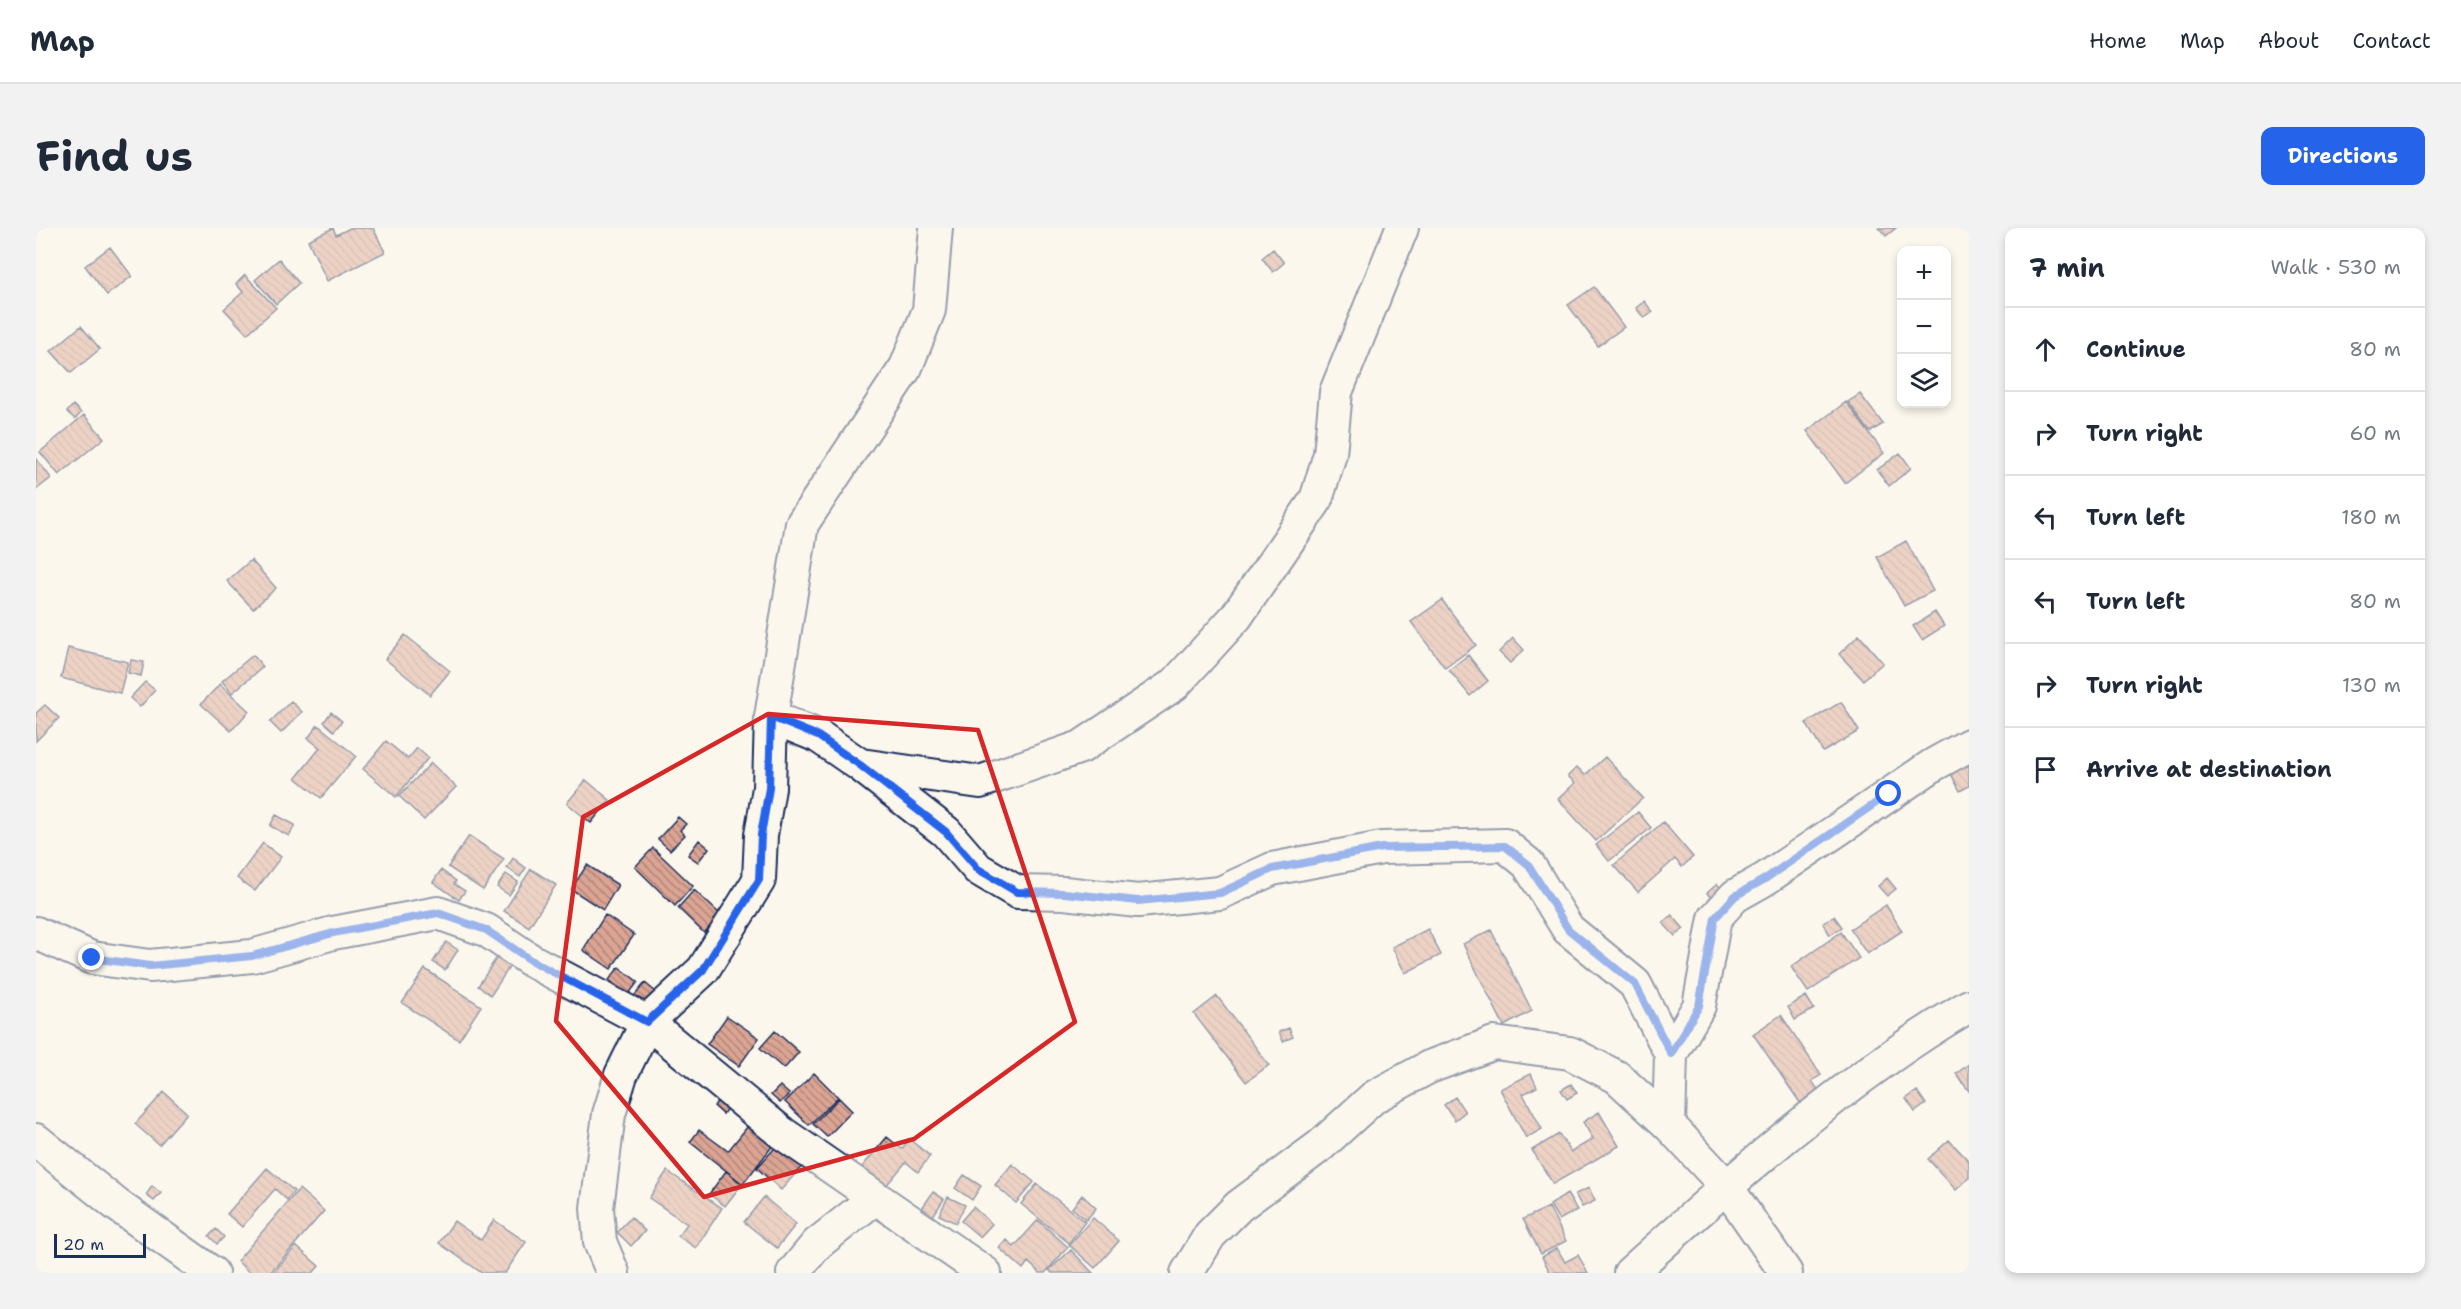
<!DOCTYPE html>
<meta charset="utf-8">
<style>
:root{--surface:#fff;--page:#f2f2f3;--text:#1f2937;--muted:#747a83;--line:#e0e1e3;--accent:#2563eb}
body{margin:0;font-family:"Shantell Sans",sans-serif;background:var(--page);color:var(--text)}
.controls{position:absolute;right:18px;top:18px;display:grid;overflow:hidden;border-radius:12px;box-shadow:0 3px 9px #0003}
.controls button{width:54px;height:54px;display:grid;place-items:center;padding:0;border:0;border-bottom:2px solid var(--line);background:var(--surface);color:var(--text);font:30px sans-serif}
.scale{position:absolute;left:18px;bottom:15px;width:92px;box-sizing:border-box;padding-left:6px;border:3px solid #1b2f5e;border-top:0;font-size:16px;line-height:21px;white-space:nowrap;color:#1b2f5e;-webkit-text-stroke:4px #fbf7ec;paint-order:stroke}
.stop{position:absolute;width:18px;height:18px;margin:-14px;border:4px solid #2563eb;border-radius:50%;background:#fff}
.stop.end{background:#2563eb;border-color:#fff;box-shadow:0 2px 6px #0008}
.list{margin:0;padding:0;list-style:none}
h2{display:flex;justify-content:space-between;align-items:center;height:78px;margin:0;padding:0 24px;font-size:26px}
h2 small{font-size:20px;font-weight:400;color:var(--muted)}
.list li{display:grid;grid-template-columns:39px 1fr auto;gap:18px;align-items:center;box-sizing:border-box;height:84px;padding:0 24px;border-top:2px solid var(--line)}
.list b{display:block;font-size:22px;white-space:nowrap}
.list em{font-size:20px;font-style:normal;color:var(--muted)}
.icon{flex:none;width:33px;height:33px;fill:none;stroke:currentColor;stroke-width:2;stroke-linecap:round;stroke-linejoin:round}
.map{position:relative;flex:none;width:1933px;height:1045px;overflow:hidden;border-radius:12px}
header{display:flex;align-items:center;gap:36px;box-sizing:border-box;height:84px;padding:0 30px;background:var(--surface);border-bottom:2px solid var(--line)}
header strong{font-size:28px}
nav{display:flex;gap:33px;margin-inline-start:auto;font-size:21px}
.intro{display:flex;align-items:center;justify-content:space-between;box-sizing:border-box;height:144px;padding:0 36px}
h1{margin:0;font-size:42px}
.button{padding:15px 27px;border-radius:12px;background:var(--accent);color:#fff;font-size:21px;font-weight:700}
main{display:flex;gap:36px;padding:0 36px}
aside{flex:1;background:var(--surface);border-radius:12px;box-shadow:0 3px 9px #0003}
.map>svg:first-child{display:block}
.building{fill:url(#building-back-hatch);stroke:#1b2f5e;stroke-width:1.5}
.lines{fill:none;stroke-linecap:round;stroke-linejoin:round}
.street-casing{stroke:#1b2f5e;stroke-width:36}
.street{stroke:#fbf7ec;stroke-width:32}
.route{stroke:#2563eb;stroke-width:8}
.marked{fill:none;stroke:#d62828;stroke-width:4.5;stroke-linejoin:round}
</style>
<header>
<strong>Map</strong>
<nav><a>Home</a><a>Map</a><a>About</a><a>Contact</a></nav>
</header>
<div class="intro"><h1>Find us</h1><a class="button">Directions</a></div>
<main>
<div class="map">
<svg width="1933" height="1045" viewBox="0 0 1933 1045">
<defs>
<pattern id="building-back-hatch" width="6" height="6" patternUnits="userSpaceOnUse" patternTransform="scale(1.5)"><rect width="6" height="6" fill="#dba493"/><path d="M-1 5l2 2M0 0l6 6M5-1l2 2" fill="none" stroke="#b1867b"/></pattern>
</defs>
<rect width="100%" height="100%" fill="#fbf7ec"/>
<filter id="ink" filterUnits="userSpaceOnUse"><feTurbulence type="fractalNoise" baseFrequency=".0167" numOctaves="2"/><feDisplacementMap in="SourceGraphic" scale="12" xChannelSelector="R" yChannelSelector="G"/><feConvolveMatrix kernelMatrix="1 2 1 2 8 2 1 2 1" color-interpolation-filters="sRGB"/></filter>
<g filter="url(#ink)">
<!-- building -->
<path class="building" d="M297,0L300,7L314,0H337L349,24L291,53L272,12Z
M1843,0H1860L1850,8Z
M74,19L96,48L71,67L49,38Z
M1237,21L1248,35L1237,44L1226,30Z
M243,31L263,55L240,76L219,52Z
M209,47L240,80L211,106L188,81L207,64L200,56Z
M1558,59L1588,99L1562,118L1532,77Z
M1608,73L1617,84L1608,90L1600,80Z
M45,98L64,121L35,145L15,123Z
M1824,166L1847,196L1834,204L1812,174Z
M1810,174L1848,225L1809,255L1771,203Z
M37,177L45,185L39,191L31,184Z
M48,187L68,210L23,247L4,224Z
M1864,225L1875,240L1853,258L1841,242Z
M0,230L15,250L0,262Z
M1870,313L1897,363L1868,378L1841,329Z
M215,332L240,360L217,381L191,353Z
M1406,372L1440,417L1409,440L1375,394Z
M1899,384L1908,398L1886,412L1877,398Z
M369,407L414,443L394,467L349,431Z
M1823,407L1847,435L1827,452L1803,426Z
M1477,410L1488,422L1474,435L1463,424Z
M32,420L92,434L84,465L25,450Z
M217,427L227,439L196,465L186,453Z
M1432,427L1452,453L1434,468L1413,442Z
M95,432L108,434L105,448L92,445Z
M109,454L119,462L104,479L94,470Z
M184,456L213,483L195,503L165,476Z
M255,473L266,484L245,505L234,494Z
M1805,474L1823,503L1787,524L1770,495Z
M9,477L23,490L0,513V485Z
M295,484L306,493L298,503L288,494Z
M282,497L320,528L285,570L260,550L284,520L272,510Z
M350,513L372,531L381,520L392,530L360,569L327,541Z
M1569,529L1607,570L1560,613L1522,571L1539,555L1532,548L1541,539L1549,547Z
M1933,534V558L1924,563L1914,544Z
M395,535L420,559L388,592L363,568Z
M550,552L574,572L555,595L531,575Z
M1602,584L1615,600L1573,633L1560,617Z
M240,587L259,597L253,608L234,598Z
M642,589L650,596L644,602L649,607L634,622L622,611Z
M1627,594L1657,629L1646,639L1639,631L1602,664L1578,637Z
M433,608L468,631L447,662L412,639Z
M663,612L673,620L662,634L652,627Z
M227,615L245,629L219,663L201,650Z
M617,620L657,658L639,678L599,639Z
M477,630L490,640L484,649L471,640Z
M551,637L582,657L567,682L535,661Z
M495,641L520,657L493,699L468,683Z
M405,642L420,653L418,656L429,663L423,672L397,654Z
M470,646L482,654L473,667L461,659Z
M1851,650L1860,661L1851,668L1842,658Z
M1681,656L1689,664L1678,674L1671,665Z
M658,662L685,687L668,705L642,680Z
M1850,677L1866,703L1831,726L1814,701Z
M569,687L598,707L575,741L547,722Z
M1636,687L1648,701L1639,708L1627,695Z
M1798,688L1806,699L1794,707L1787,695Z
M1392,701L1405,727L1369,745L1356,719Z
M1455,702L1496,783L1468,798L1427,716Z
M1805,704L1823,730L1772,764L1755,739Z
M410,714L422,722L409,742L397,734Z
M465,723L478,732L455,767L442,758Z
M583,739L602,754L592,767L573,752Z
M389,741L445,778L423,812L366,775Z
M609,755L626,769L612,786L595,772Z
M1181,768L1233,837L1210,854L1158,786Z
M1770,768L1778,781L1759,792L1752,779Z
M1745,787L1785,847L1776,853L1787,869L1769,882L1717,806Z
M691,788L723,810L703,838L671,816Z
M1253,800L1257,809L1247,813L1243,804Z
M739,803L763,824L748,841L724,820Z
M1933,836V863L1920,846Z
M778,845L802,869L773,897L749,874Z
M1495,846L1501,859L1487,866L1506,901L1490,910L1464,861Z
M1535,856L1541,865L1531,871L1525,862Z
M744,858L753,866L744,875L735,867Z
M1881,863L1890,876L1879,884L1870,871Z
M128,864L151,885L123,917L99,896Z
M1419,869L1429,884L1419,892L1408,877Z
M803,870L816,883L791,909L777,896Z
M682,872L691,880L687,886L678,878Z
M1563,884L1583,918L1517,956L1496,922L1523,906L1535,924L1557,911L1547,894Z
M716,893L741,912L707,956L654,914L663,902L692,923Z
M851,909L866,921L873,911L894,928L882,944L870,934L849,959L826,939Z
M1913,912L1933,933V950L1920,962L1892,931Z
M745,913L769,935L745,962L721,940Z
M976,936L998,954L980,975L959,957Z
M231,940L258,963L251,972L239,961L206,999L191,986Z
M631,943L686,980L660,1020L642,1008L651,996L613,970Z
M690,943L706,956L689,978L673,966Z
M928,947L945,958L936,972L919,960Z
M1001,956L1049,994L1033,1015L985,976Z
M116,958L125,965L118,973L110,967Z
M1553,960L1559,973L1546,979L1539,966Z
M263,961L288,983L234,1045H214L201,1033Z
M897,964L908,971L897,988L886,980Z
M1531,966L1541,982L1523,992L1514,977Z
M1046,967L1060,980L1050,992L1036,980Z
M728,969L760,996L741,1020L708,994Z
M912,969L929,977L920,995L903,987Z
M937,979L956,996L944,1009L925,993Z
M1513,979L1530,1013L1505,1026L1487,991Z
M595,989L609,1003L595,1018L581,1004Z
M1057,990L1083,1013L1059,1040L1033,1017Z
M458,992L490,1014L469,1045H446L403,1015L418,993L445,1012Z
M1002,992L1032,1019L1009,1045H1004L992,1034L987,1041L963,1020L971,1012L978,1019Z
M180,1001L188,1009L181,1016L173,1008Z
M260,1018L283,1038L277,1045H237Z
M1521,1020L1529,1034L1542,1027L1552,1045L1514,1044L1506,1029Z
M1035,1022L1057,1045H1016L1013,1042Z"/>
<g class="lines">
<!-- street casing -->
<g class="street-casing">
<path id="street" d="M735,489L782,508L824,537L910,604L942,641L981,664L1028,665L1102,673L1184,665L1236,641L1346,620L1469,617L1492,636L1532,701L1599,756L1635,826L1633,897
M825,537L944,554L1045,519L1139,456L1200,389L1280,272L1294,226L1300,164L1366,0
M0,705L56,730L114,738L216,728L297,705L402,685L450,702L496,733L611,794L746,905L949,1045
M1635,826L1663,778L1679,690L1699,668L1729,651L1897,537L1933,517
M0,912L81,977L176,1045
M577,1045L564,1014L561,980L573,886L585,847L611,794L667,742L723,652L725,607L733,560L735,489L766,296L870,139L893,82L900,0
M757,1045L781,1016L839,970
M1151,1045L1174,1007L1203,978L1284,918L1338,869L1393,839L1458,815L1534,825L1581,849L1633,897L1690,958L1750,1045
M1594,1045C1700,949 1809,851 1933,778"/>
</g>
<!-- street -->
<use href="#street" class="street"/>
</g>
</g>
<g class="lines" filter="url(#ink)">
<!-- route -->
<path class="route" d="M56,730L114,738L216,728L297,705L402,685L450,702L496,733L611,794L667,742L723,652L725,607L733,560L735,489L782,508L824,537L910,604L942,641L981,664L1028,665L1102,673L1184,665L1236,641L1346,620L1469,618L1492,636L1532,701L1599,756L1635,826L1663,778L1679,690L1699,668L1729,651L1853,566"/>
</g>
<!-- marked area -->
<path d="M0 0H1933V1045H0ZM732,486L942,502L1039,794L878,911L668,969L520,793L547,589Z" fill="#fbf7ec" fill-opacity=".55" fill-rule="evenodd"/>
<path class="marked" d="M732,486L942,502L1039,794L878,911L668,969L520,793L547,589Z"/>
</svg>
<div class="controls">
<button>+</button>
<button>−</button>
<button><svg class="icon" aria-label="layers" viewBox="0 0 24 24"><path d="M12 4l9 5-9 5-9-5zM3 14l9 5 9-5"/></svg></button>
</div>
<div class="scale">20 m</div>
<div class="stop" style="left:1853px;top:566px"></div>
<div class="stop end" style="left:56px;top:730px"></div>
</div>
<aside>
<h2>7 min<small>Walk · 530 m</small></h2>
<ul class="list">
<li><svg class="icon" aria-label="ahead" viewBox="0 0 24 24"><path d="M12 20V5M6 11l6-6 6 6"/></svg><div><b>Continue</b></div><em>80 m</em></li>
<li><svg class="icon" aria-label="right" viewBox="0 0 24 24"><path d="M7 20v-9h11M14 6l5 5-5 5"/></svg><div><b>Turn right</b></div><em>60 m</em></li>
<li><svg class="icon" aria-label="left" viewBox="0 0 24 24"><path d="M17 20v-9H6M10 6l-5 5 5 5"/></svg><div><b>Turn left</b></div><em>180 m</em></li>
<li><svg class="icon" aria-label="left" viewBox="0 0 24 24"><path d="M17 20v-9H6M10 6l-5 5 5 5"/></svg><div><b>Turn left</b></div><em>80 m</em></li>
<li><svg class="icon" aria-label="right" viewBox="0 0 24 24"><path d="M7 20v-9h11M14 6l5 5-5 5"/></svg><div><b>Turn right</b></div><em>130 m</em></li>
<li><svg class="icon" aria-label="arrive" viewBox="0 0 24 24"><path d="M6 21V4h12l-3 4 3 4H6"/></svg><div><b>Arrive at destination</b></div></li>
</ul>
</aside>
</main>
